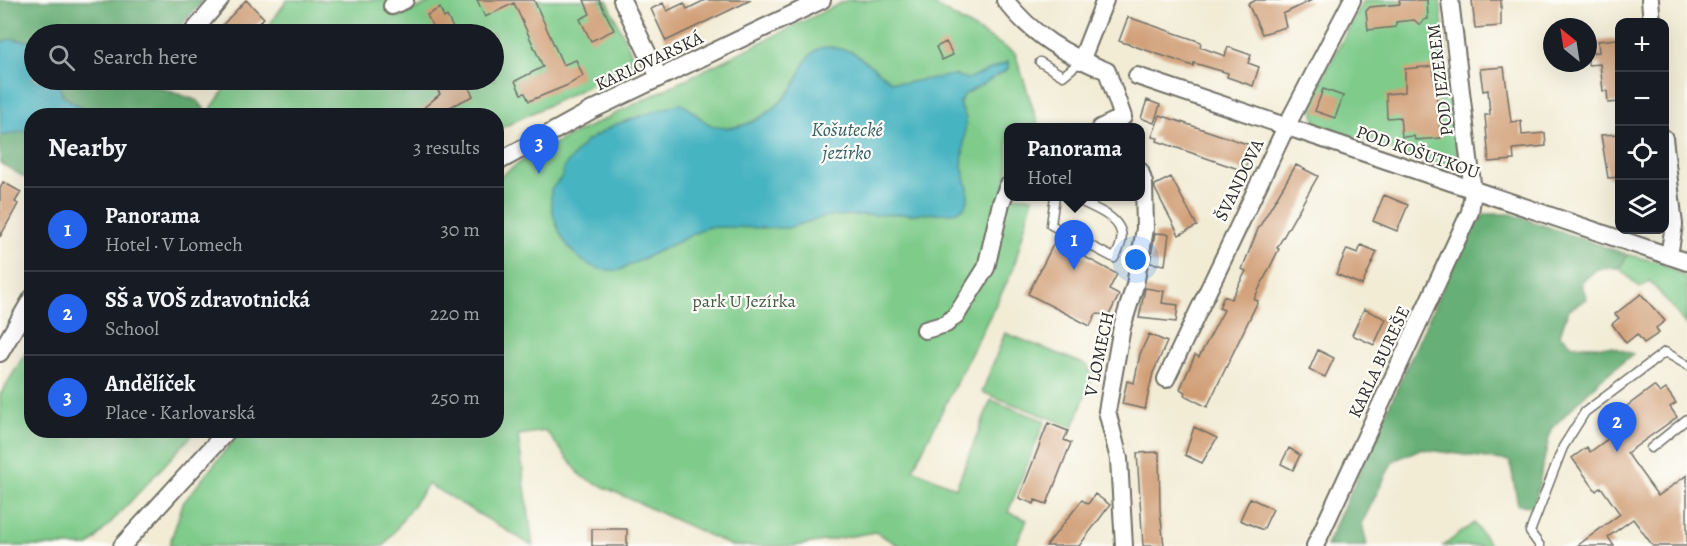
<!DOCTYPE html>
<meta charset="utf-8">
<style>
:root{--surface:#171b24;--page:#242831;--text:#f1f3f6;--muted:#9ea1a6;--line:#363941;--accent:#2563eb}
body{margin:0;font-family:Alegreya,serif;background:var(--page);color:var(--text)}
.controls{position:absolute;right:18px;top:18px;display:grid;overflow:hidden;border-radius:12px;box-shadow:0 6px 24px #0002}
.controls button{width:54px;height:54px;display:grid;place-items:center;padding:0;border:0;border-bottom:2px solid var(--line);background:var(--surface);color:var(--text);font:30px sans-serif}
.compass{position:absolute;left:1543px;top:18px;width:54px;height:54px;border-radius:50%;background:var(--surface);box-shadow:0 6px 24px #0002;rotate:330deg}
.you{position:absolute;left:1136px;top:260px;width:21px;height:21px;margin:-15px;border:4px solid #fff;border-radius:50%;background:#1a73e8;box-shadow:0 0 0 9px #1a73e833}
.badge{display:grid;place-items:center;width:39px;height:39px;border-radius:50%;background:var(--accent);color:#fff;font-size:20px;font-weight:700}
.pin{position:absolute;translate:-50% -50px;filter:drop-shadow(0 2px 3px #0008)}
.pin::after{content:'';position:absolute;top:32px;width:21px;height:18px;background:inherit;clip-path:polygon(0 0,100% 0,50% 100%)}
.popup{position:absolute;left:1004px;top:123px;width:141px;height:78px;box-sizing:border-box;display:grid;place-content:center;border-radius:12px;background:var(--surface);filter:drop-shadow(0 2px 4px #0005);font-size:20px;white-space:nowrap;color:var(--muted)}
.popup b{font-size:22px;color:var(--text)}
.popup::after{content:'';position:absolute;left:50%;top:100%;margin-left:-12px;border:12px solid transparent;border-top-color:var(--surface)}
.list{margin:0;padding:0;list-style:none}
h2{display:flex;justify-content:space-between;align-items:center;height:78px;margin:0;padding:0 24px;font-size:26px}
h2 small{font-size:20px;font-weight:400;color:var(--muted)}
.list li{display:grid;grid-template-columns:39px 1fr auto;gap:18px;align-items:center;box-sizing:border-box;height:84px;padding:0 24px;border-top:2px solid var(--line)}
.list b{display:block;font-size:22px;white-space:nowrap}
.list p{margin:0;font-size:20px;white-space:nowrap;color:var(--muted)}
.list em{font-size:20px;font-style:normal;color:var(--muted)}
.icon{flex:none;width:33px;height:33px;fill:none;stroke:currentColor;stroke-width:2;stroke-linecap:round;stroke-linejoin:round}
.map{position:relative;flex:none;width:1687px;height:546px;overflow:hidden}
.search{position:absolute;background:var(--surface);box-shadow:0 6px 24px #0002;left:24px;top:24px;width:480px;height:66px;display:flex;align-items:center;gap:15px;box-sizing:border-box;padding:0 21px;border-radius:33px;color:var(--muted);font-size:22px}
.panel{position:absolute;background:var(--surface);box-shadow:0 6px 24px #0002;left:24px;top:108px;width:480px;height:330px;border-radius:24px}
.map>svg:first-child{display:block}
.green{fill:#7ecb8a;stroke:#547b5a;stroke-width:1.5}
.forest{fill:#66af76;stroke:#486d50;stroke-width:1.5}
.water{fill:#46b4c1;stroke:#387076;stroke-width:1.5}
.building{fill:#d09d74}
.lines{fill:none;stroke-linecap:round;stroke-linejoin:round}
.lane-casing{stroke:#716f66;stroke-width:11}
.street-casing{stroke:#716f66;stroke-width:20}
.lane{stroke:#fff;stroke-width:8}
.street{stroke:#fff;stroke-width:16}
.labels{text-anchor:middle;stroke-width:4.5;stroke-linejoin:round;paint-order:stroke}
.street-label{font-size:18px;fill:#2b2b2b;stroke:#fdfcf7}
.park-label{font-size:18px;fill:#445b48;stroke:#fdfcf7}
.water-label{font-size:20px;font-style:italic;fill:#366267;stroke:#fdfcf7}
</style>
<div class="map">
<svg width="1687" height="546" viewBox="0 0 1687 546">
<rect width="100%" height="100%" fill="#fdfcf7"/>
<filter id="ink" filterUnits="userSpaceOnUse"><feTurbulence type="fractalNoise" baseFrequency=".0167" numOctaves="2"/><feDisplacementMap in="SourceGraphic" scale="12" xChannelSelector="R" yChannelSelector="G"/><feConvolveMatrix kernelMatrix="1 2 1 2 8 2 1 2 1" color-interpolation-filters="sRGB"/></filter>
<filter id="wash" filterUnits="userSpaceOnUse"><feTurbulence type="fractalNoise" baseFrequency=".008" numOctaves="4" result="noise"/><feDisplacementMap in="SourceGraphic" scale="24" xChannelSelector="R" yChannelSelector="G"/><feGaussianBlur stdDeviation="1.35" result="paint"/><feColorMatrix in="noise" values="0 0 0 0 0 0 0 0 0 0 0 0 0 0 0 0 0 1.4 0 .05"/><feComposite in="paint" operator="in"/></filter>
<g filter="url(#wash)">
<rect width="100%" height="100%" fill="#f2ecd5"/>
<!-- green -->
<path class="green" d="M287,0H387L396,18L436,0H607L636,63L497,130L496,116H206L231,80H494V34H263Z
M847,0H926L1015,53L1039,127L1008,128V196L1033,197L1013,270L913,469L956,488L991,400L1045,421L1008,512L1027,520L1015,546H900L875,532L795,546H732L582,477L546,431L518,435L533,546L428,484L384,546H169L183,503L241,431L496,430L497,179L529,156Z
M1364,0H1440L1458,159L1454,167L1448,170L1315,123L1312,97Z
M1628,255L1659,262L1687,278V326L1650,281L1640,288L1619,268Z
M1005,333L1087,365L1093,376L1073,427L982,392Z
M31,344L32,430L196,431L89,546H0V395Z
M1474,523L1491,546H1443Z"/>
<!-- forest -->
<path class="forest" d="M0,0H204L173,34H34V42L12,39L0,42Z
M56,80H147V83L198,101L206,111L202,116L95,115L64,97Z
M25,130H31V181L0,163V136Z
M1485,214H1511L1628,255L1619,268L1597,269L1581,283L1587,299L1568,310L1560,335L1573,345L1613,347L1633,354L1600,380L1551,429L1534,506L1518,505L1510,461L1420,449L1393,461L1362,523L1367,546H1326L1464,240Z"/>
<!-- water -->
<path class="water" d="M12,39L34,42V80H56L64,97L95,115L32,116L31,130L0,136V42Z
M832,47L853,52L891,81L904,83L954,75L968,79L1008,62V69L964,95L959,104L966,118L962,166L968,188V201L963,209L952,213L827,216L788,228L708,227L620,270C576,276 549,228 551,189L562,177L564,167L585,142L614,125L680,103C695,110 702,124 718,127C747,132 777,110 793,87C801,75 804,56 818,49C822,47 828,47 832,47Z"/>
<g id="blocks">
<!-- building -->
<path class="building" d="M246,0L264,18L247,34H214Z
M477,0H534L563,65L576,60L583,76L568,85L529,101L525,93L521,94L515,81L543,67L514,3L485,17Z
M584,0H599L614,30L591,41L580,19L590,14Z
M705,0H751L666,41L651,9L663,3L667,11L684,3L687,9Z
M1256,0H1312L1283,14L1286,27L1262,34L1248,4Z
M1399,0H1427L1428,19L1424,20L1420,25L1414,20L1396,22V27L1368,30L1366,11L1370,7L1400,4Z
M1472,0H1501V26L1475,28Z
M440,8L444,18L447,16L456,34H436L427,15Z
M1128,17L1201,42L1200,47L1225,56L1228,47L1251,55L1248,63L1259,67L1253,86L1227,77L1228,73L1194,63L1193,66L1119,41Z
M1617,39L1620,102L1608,103L1607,91H1603L1600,64L1588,65V53L1599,52L1598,41Z
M946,42L953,55L942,60L936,47Z
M1433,66L1441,138L1415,140L1414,136L1402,137L1400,117L1387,118L1386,94L1405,92V69Z
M1504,67L1511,122L1521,121L1522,135L1545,133L1546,146L1513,149L1514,160L1489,162L1485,115H1490L1488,90L1483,91L1480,69Z
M456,80H465L473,96L431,116H414L440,94L437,89Z
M1323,89L1343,96L1335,118L1315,111Z
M1147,100L1160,105L1154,123L1141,118Z
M1160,115L1253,146L1244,171L1157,141L1158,138L1152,137Z
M1620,134V177L1608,178L1601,135Z
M1296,165L1318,176L1277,248L1279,249L1254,299L1258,301L1207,407L1184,395L1185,392L1180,389L1195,355L1199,357L1224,310L1219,308L1224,296L1231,299L1246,271L1242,269L1258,229Z
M1171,177L1197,226L1179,235L1155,189V185Z
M3,182L21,192L15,202L18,204L0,237V189Z
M1384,195L1408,205L1397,231L1373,221Z
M1155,233L1169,234L1165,265L1150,263Z
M1055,241L1117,274L1109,290L1119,295L1109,315L1096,314L1090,326L1028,294Z
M1361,245L1377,252L1362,285L1336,274L1347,249L1358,253Z
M1145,288L1164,291L1162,303L1178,305L1176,322L1139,318Z
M1641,294L1665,321L1656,328L1659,333L1644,343L1637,334L1626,343L1612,324L1619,318L1615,314Z
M1364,309L1386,319L1374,345L1352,335Z
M1149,334L1167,342L1153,373L1145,409L1122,404L1127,381L1134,383L1140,354Z
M1318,350L1334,358L1325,377L1309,370Z
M1654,386L1660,393L1666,389L1676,403L1670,407L1677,417L1627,453L1658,496L1687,475V546H1653L1633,519L1608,537L1614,546H1577L1620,514L1601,487L1596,491L1572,458L1587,447L1590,452L1628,424L1619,412Z
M1048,423L1068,431L1064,440L1071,443L1047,504L1035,500L1034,504L1019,498Z
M1194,427L1217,438L1202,463L1185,455Z
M1289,448L1300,455L1293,470L1281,464Z
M1159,452L1160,510L1164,546H1143L1137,453Z
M1095,494L1110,505L1079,546H1046L1082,500L1088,504Z
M1250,498L1273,509L1263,530L1240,520Z
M592,529H627V546H592Z"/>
</g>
</g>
<g filter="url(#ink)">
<use href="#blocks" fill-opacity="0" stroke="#716f66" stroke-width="1.5"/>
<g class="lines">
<!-- lane casing -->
<g class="lane-casing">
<path id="lane" d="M1040,62L1063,76L1081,61
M1055,196L1051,225L1114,258C1139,220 1097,211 1070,196
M1651,448L1687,419
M1540,546L1530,532L1563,447L1585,412L1665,352L1687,365"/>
</g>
<!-- street casing -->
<g class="street-casing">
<path id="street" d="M622,0L659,77
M1005,0C1032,35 1066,55 1107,71L1123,117L1100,128
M1650,0L1652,22
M392,6L405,0
M191,34L220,0
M1081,61L1105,0
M1137,76L1687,262
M1664,138L1674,225L1669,256
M496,163L592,110L822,0
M925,330L946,324L957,314L986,268L1001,203L1008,186
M0,353L32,298
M1166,379L1286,127L1352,0
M122,546L228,430
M1124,546L1119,459L1107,411L1122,327L1135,285L1145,229L1144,183L1140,171
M1315,546L1470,212L1473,192L1450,0"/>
</g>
<!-- lane -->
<use href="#lane" class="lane"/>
<!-- street -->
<use href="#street" class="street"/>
</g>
</g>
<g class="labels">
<!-- street labels -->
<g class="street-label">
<text transform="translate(649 61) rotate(-25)" y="6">KARLOVARSKÁ</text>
<text transform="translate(1440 80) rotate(-97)" y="6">POD JEZEREM</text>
<text transform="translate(1418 152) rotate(19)" y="6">POD KOŠUTKOU</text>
<text transform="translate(1239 180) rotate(-64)" y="6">ŠVANDOVA</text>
<text transform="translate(1099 354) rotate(-78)" y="6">V LOMECH</text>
<text transform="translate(1379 362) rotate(-65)" y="6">KARLA BUREŠE</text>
</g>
<!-- park labels -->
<g class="park-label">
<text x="744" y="307">park U Jezírka</text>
</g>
<!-- water labels -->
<g class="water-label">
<text x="847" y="136">Košutecké<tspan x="847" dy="23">jezírko</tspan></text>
</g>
</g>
</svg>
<div class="controls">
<button>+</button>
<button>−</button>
<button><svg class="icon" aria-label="locate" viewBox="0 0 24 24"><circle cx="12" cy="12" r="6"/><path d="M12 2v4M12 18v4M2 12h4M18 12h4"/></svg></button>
<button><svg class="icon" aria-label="layers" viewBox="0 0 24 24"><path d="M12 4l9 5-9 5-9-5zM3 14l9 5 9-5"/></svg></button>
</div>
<svg class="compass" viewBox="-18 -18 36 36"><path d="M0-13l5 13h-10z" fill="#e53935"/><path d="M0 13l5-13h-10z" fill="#9ea1a6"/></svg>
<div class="you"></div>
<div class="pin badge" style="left:1074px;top:270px">1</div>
<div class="popup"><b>Panorama</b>Hotel</div>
<div class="pin badge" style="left:1617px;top:452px">2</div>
<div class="pin badge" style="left:539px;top:174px">3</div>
<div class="search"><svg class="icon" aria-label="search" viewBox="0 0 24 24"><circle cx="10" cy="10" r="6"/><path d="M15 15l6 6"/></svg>Search here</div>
<section class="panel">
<h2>Nearby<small>3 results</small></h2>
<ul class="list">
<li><span class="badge">1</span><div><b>Panorama</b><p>Hotel · V Lomech</p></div><em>30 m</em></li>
<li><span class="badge">2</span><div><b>SŠ a VOŠ zdravotnická</b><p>School</p></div><em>220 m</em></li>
<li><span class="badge">3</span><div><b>Andělíček</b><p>Place · Karlovarská</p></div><em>250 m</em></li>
</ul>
</section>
</div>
